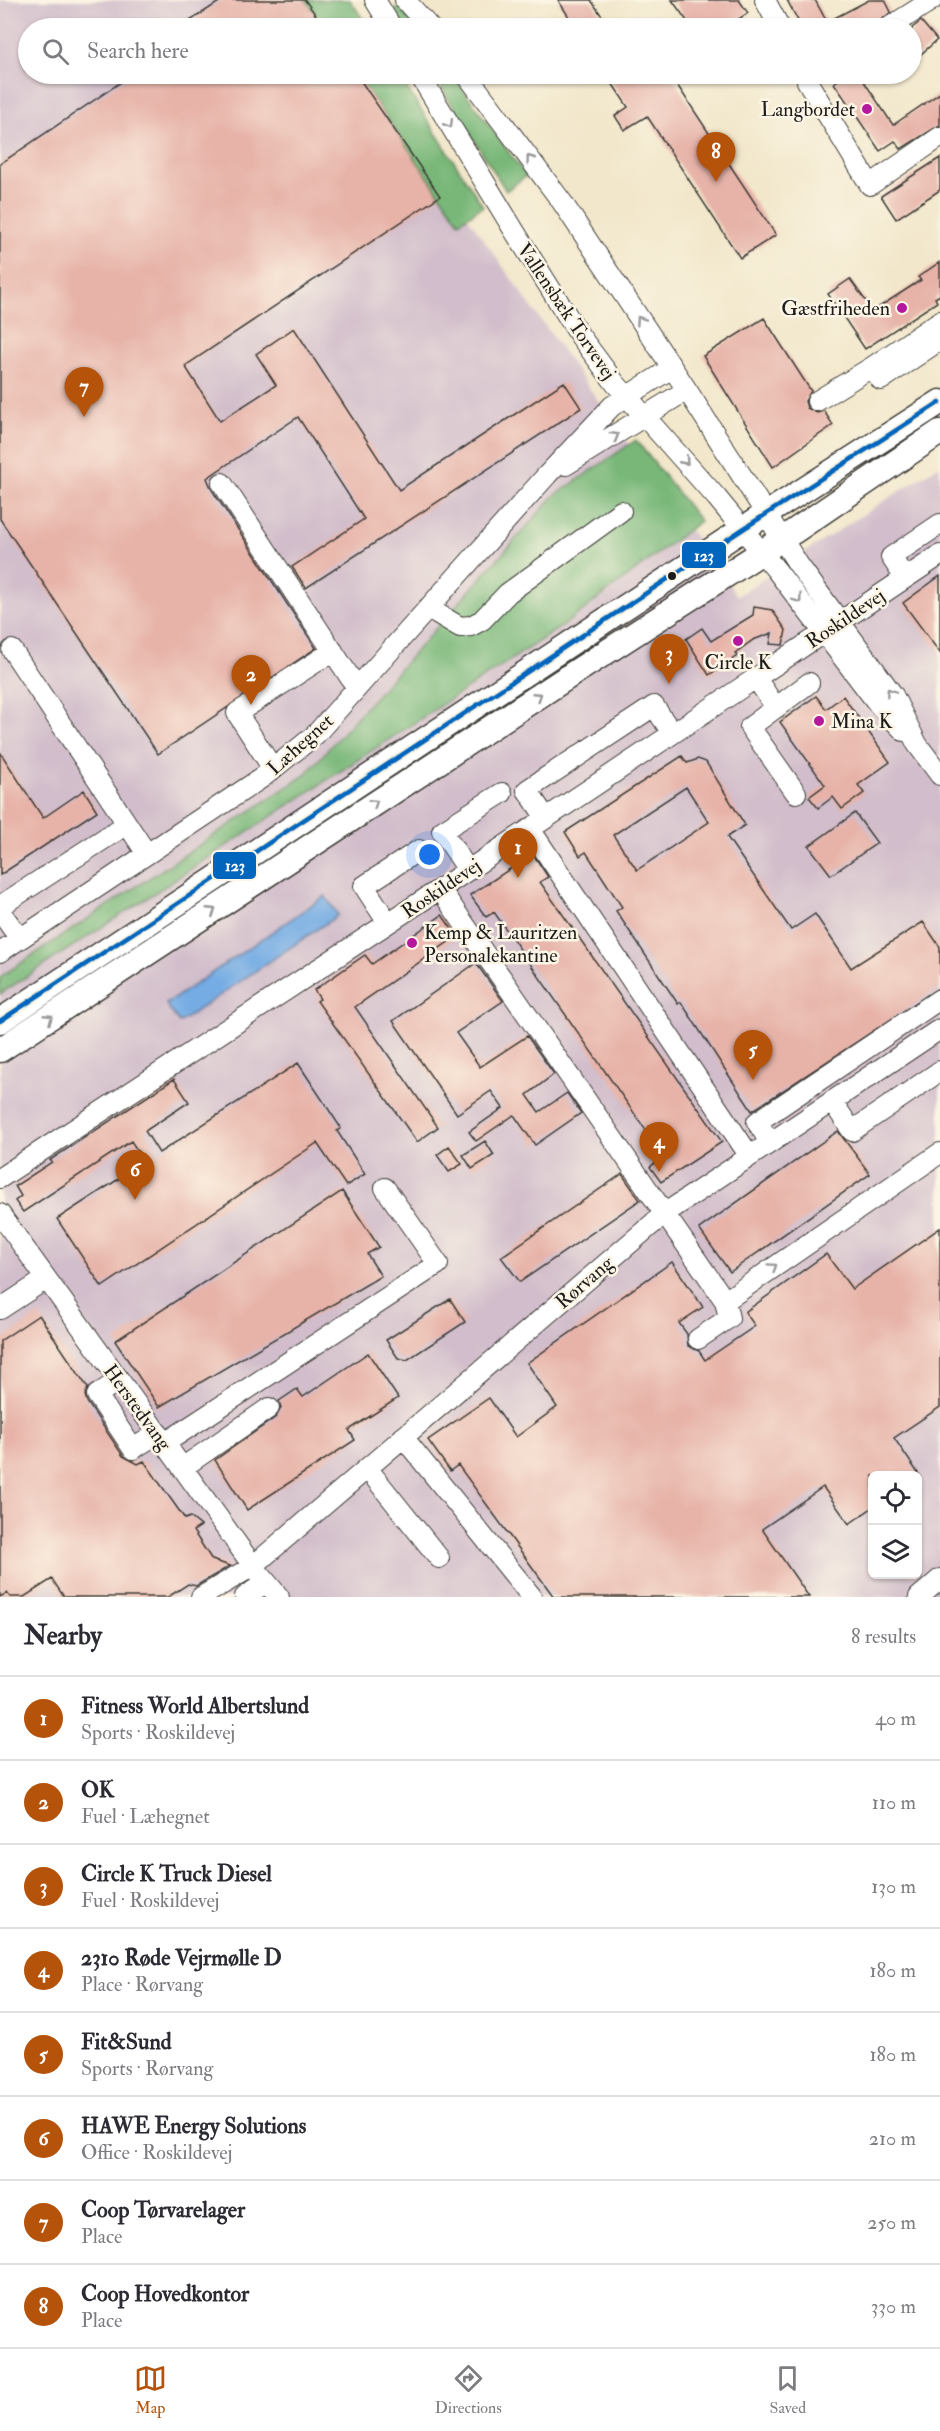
<!DOCTYPE html>
<meta charset="utf-8">
<style>
:root{--surface:#fff;--page:#f7f7f7;--text:#2b2b33;--muted:#7c7c81;--line:#e1e1e2;--accent:#b45309}
body{margin:0;font-family:"IM FELL Double Pica",serif;background:var(--page);color:var(--text)}
.controls{position:absolute;right:18px;bottom:18px;display:grid;overflow:hidden;border-radius:9px;box-shadow:0 2px 4px #0004}
.controls button{width:54px;height:54px;display:grid;place-items:center;padding:0;border:0;border-bottom:2px solid var(--line);background:var(--surface);color:var(--text);font:30px sans-serif}
.you{position:absolute;left:430px;top:855px;width:21px;height:21px;margin:-15px;border:4px solid #fff;border-radius:50%;background:#1a73e8;box-shadow:0 0 0 9px #1a73e833}
.badge{display:grid;place-items:center;width:39px;height:39px;border-radius:50%;background:var(--accent);color:#fff;font-size:20px;font-weight:700}
.pin{position:absolute;translate:-50% -50px;filter:drop-shadow(0 2px 3px #0008)}
.pin::after{content:'';position:absolute;top:32px;width:21px;height:18px;background:inherit;clip-path:polygon(0 0,100% 0,50% 100%)}
.list{margin:0;padding:0;list-style:none}
h2{display:flex;justify-content:space-between;align-items:center;height:78px;margin:0;padding:0 24px;font-size:26px}
h2 small{font-size:20px;font-weight:400;color:var(--muted)}
.list li{display:grid;grid-template-columns:39px 1fr auto;gap:18px;align-items:center;box-sizing:border-box;height:84px;padding:0 24px;border-top:2px solid var(--line)}
.list b{display:block;font-size:22px;white-space:nowrap}
.list p{margin:0;font-size:20px;white-space:nowrap;color:var(--muted)}
.list em{font-size:20px;font-style:normal;color:var(--muted)}
.icon{flex:none;width:33px;height:33px;fill:none;stroke:currentColor;stroke-width:2;stroke-linecap:round;stroke-linejoin:round}
.map{position:relative;flex:none;width:940px;height:1597px;overflow:hidden}
.search{position:absolute;background:var(--surface);box-shadow:0 2px 4px #0004;left:18px;right:18px;top:18px;height:66px;display:flex;align-items:center;gap:15px;box-sizing:border-box;padding:0 21px;border-radius:33px;color:var(--muted);font-size:22px}
.sheet{height:750px;background:var(--surface)}
nav{display:flex;justify-content:space-around;align-items:center;box-sizing:border-box;height:84px;border-top:2px solid var(--line);background:var(--surface);font-size:16px;color:var(--muted)}
nav a{display:grid;justify-items:center;gap:3px}
nav .on{color:var(--accent)}
.map>svg:first-child{display:block}
.industrial{fill:#d1bdcb;fill-rule:evenodd}
.forest{fill:#78b778;stroke:#4a6a4a;stroke-width:1.5}
.water{fill:#75ace4;stroke:#486480;stroke-width:1.5}
.building{fill:#e7b3a9;fill-rule:evenodd}
.lines{fill:none;stroke-linecap:round;stroke-linejoin:round}
.minor-casing{stroke:#3c3a36;stroke-width:22}
.major-casing{stroke:#3c3a36;stroke-width:27}
.minor{stroke:#fff;stroke-width:20}
.major{stroke:#fff;stroke-width:24}
.bus-1-casing{stroke:#fcf5e5;stroke-width:9}
.bus-1{stroke:#0065bd;stroke-width:4.5}
.oneway{stroke:#999}
.poi-dot{fill:#b5179e;stroke:#fcf5e5;stroke-width:2}
.bus-dot{fill:#1c1c1c;stroke:#fcf5e5;stroke-width:2}
.labels{text-anchor:middle;stroke-width:5;stroke-linejoin:round;paint-order:stroke}
.poi-label{font-size:20px;fill:#1c1c1c;stroke:#fcf5e5;text-anchor:end}
.street-label{font-size:20px;fill:#1c1c1c;stroke:#fcf5e5}
.line-badge{stroke:#fcf5e5;stroke-width:2}
.badge-label{font-size:16px;text-anchor:middle;font-weight:bold;fill:#fff}
</style>
<div class="map">
<svg width="940" height="1597" viewBox="0 0 940 1597">
<rect width="100%" height="100%" fill="#fcf5e5"/>
<filter id="ink" filterUnits="userSpaceOnUse"><feTurbulence type="fractalNoise" baseFrequency=".0167" numOctaves="2"/><feDisplacementMap in="SourceGraphic" scale="12" xChannelSelector="R" yChannelSelector="G"/><feConvolveMatrix kernelMatrix="1 2 1 2 8 2 1 2 1" color-interpolation-filters="sRGB"/></filter>
<filter id="wash" filterUnits="userSpaceOnUse"><feTurbulence type="fractalNoise" baseFrequency=".008" numOctaves="4" result="noise"/><feDisplacementMap in="SourceGraphic" scale="24" xChannelSelector="R" yChannelSelector="G"/><feGaussianBlur stdDeviation="1.35" result="paint"/><feColorMatrix in="noise" values="0 0 0 0 0 0 0 0 0 0 0 0 0 0 0 0 0 1.4 0 .05"/><feComposite in="paint" operator="in"/></filter>
<g filter="url(#wash)">
<rect width="100%" height="100%" fill="#f2e7cb"/>
<!-- industrial -->
<path class="industrial" d="M0,0H314L334,28H28V74H366L737,596L940,465V1597H0ZM872,1476H918V1574H872Z"/>
<!-- forest -->
<path class="forest" d="M305,0H350L369,28H325Z
M398,6L416,28H405L394,11Z
M356,74H398L483,206L459,222Z
M433,74H452L526,176L506,191Z
M636,440L700,521L564,625L0,994V977L305,775L554,496Z"/>
<!-- water -->
<path class="water" d="M325,896L338,915L179,1023L166,1004Z"/>
<g id="blocks">
<!-- building -->
<path class="building" d="M222,0H305L325,28H179Z
M558,0H591L610,28H576Z
M672,0H739L748,13L725,28H692Z
M787,0H815L827,22L869,0H885L891,12L871,28H802Z
M921,21L937,40L912,62V28Z
M133,74H356L440,196L185,366L220,421L276,385L256,354L294,328L399,490L564,382L581,408L306,588L292,567L364,519L298,417L207,478L212,490L316,648L158,754L0,519V164Z
M606,74H670L776,235L740,258L647,116L624,130L615,116L628,107Z
M847,74H859L893,125L940,93V125L901,149L895,141L880,151L834,83Z
M940,158V190L896,219L881,196Z
M940,262V295L935,298L937,302L865,349L828,294L850,279L873,311L921,280L918,277Z
M764,318L811,391L805,401L807,408L817,413L824,411L833,425L773,467L703,356Z
M940,576V653L903,603Z
M754,607L772,610L786,630L783,645L770,644L772,633L753,640L735,653L737,656L709,675L686,639L702,628L711,641L753,615Z
M816,696L826,709L843,696L890,762L858,785L864,793L842,809L833,797L818,808L809,797L825,785L780,722Z
M0,752L43,818L84,790L97,811L0,875Z
M682,756L687,763L698,759L706,762L745,825L727,837L791,930L815,914L851,968L923,922L940,947V987L752,1111L681,1002L678,1004L616,911L622,907L586,852L580,856L565,832ZM686,787L709,822L637,870L613,835Z
M855,813L877,843L831,875L809,846Z
M533,854L548,877L540,882L722,1142L661,1182L650,1167L664,1156L494,912L486,917L470,895Z
M442,915L457,936L355,1007L438,1127L417,1142L317,1001L320,999L314,990L365,955L372,964Z
M476,963L503,1001L456,1033L480,1067L527,1036L554,1074L527,1095L539,1112L567,1093L581,1113L535,1145L514,1115L476,1141L469,1132L503,1108L491,1091L457,1114L393,1021Z
M298,1063L341,1128L337,1131L365,1174L346,1186L317,1143L102,1287L57,1219L145,1162L131,1141L23,1212L15,1201L21,1196L15,1186L52,1162L50,1160L174,1079L189,1102L145,1131L159,1153Z
M838,1131L870,1174L730,1272L699,1229Z
M485,1141L494,1155L472,1169L463,1155Z
M449,1146L462,1164L449,1172L437,1155Z
M622,1174L640,1200L520,1282L501,1257Z
M342,1191L379,1247L367,1254L381,1276L159,1407L115,1341Z
M940,1228V1407L894,1438L920,1476H873V1507L849,1524L823,1487L762,1529L809,1597H554L458,1465L450,1471L428,1440L489,1398L516,1437L557,1407L527,1363L672,1262L703,1307L679,1323L687,1334L688,1346L699,1351L705,1360L755,1326L745,1312L826,1254L852,1289Z
M450,1299L465,1322L407,1360L398,1358L386,1340Z
M39,1315L88,1388L85,1395L87,1402L123,1456L138,1464L144,1461L185,1519L190,1517L201,1526L193,1531L212,1560L230,1566L196,1586L188,1584L168,1597H64L52,1579L24,1597H10L7,1593L0,1597V1341Z
M368,1353L398,1398L349,1430L355,1440L247,1510L215,1460L276,1417L281,1408L279,1401L297,1389L303,1397Z"/>
</g>
</g>
<g filter="url(#ink)">
<use href="#blocks" fill-opacity="0" stroke="#3c3a36" stroke-width="1.5"/>
<g class="lines">
<!-- minor casing -->
<g class="minor-casing">
<path id="minor" d="M375,0L392,28
M405,0L430,28
M765,0L780,28
M888,28L932,0
M419,74L515,232L580,336L615,383L717,498L777,571L878,704L904,731
M466,74L562,202L687,390L798,564L893,695L917,744L940,775
M807,81L870,185L940,137
M940,321L872,367L881,380L940,340
M817,401L872,367
M566,465L687,390
M222,483L357,688
M905,578L891,557L940,524
M428,608L460,627L471,626L482,620L508,593L621,511
M12,650L147,854
M756,678L776,708
M273,769L237,713L333,651
M796,793L750,727L809,683
M546,818L527,790L654,706L672,733
M530,829L749,1155
M468,870L442,831L502,793
M440,889L725,1301L729,1318L698,1339
M0,906L127,824
M0,911L20,939
M388,923L364,886L419,850
M0,952L263,777L315,735L547,475L612,406L672,368
M832,1101L852,1131L940,1071
M770,1142L757,1122L940,999
M0,1178L440,889L940,555
M0,1214L253,1566L279,1597
M725,1301L940,1153
M0,1309L46,1279
M119,1380L97,1395L133,1449L158,1433
M403,1437L532,1597
M165,1443L438,1264L385,1188
M182,1468L269,1408
M367,1468L439,1558
M201,1597L253,1566L664,1214L940,1029
M245,1597L266,1582
M919,1597L940,1579"/>
</g>
<!-- major casing -->
<g class="major-casing">
<path id="major" d="M0,1021L743,529L940,402
M0,1050L580,669L793,532L940,432"/>
</g>
<!-- minor -->
<use href="#minor" class="minor"/>
<!-- major -->
<use href="#major" class="major"/>
<!-- bus-1 casing -->
<g class="bus-1-casing">
<path id="bus-1" d="M0,1021L743,529L940,402"/>
</g>
<!-- bus-1 -->
<use href="#bus-1" class="bus-1"/>
</g>
<!-- one-way arrows -->
<defs><path id="oneway-chevron" d="M-2-3.5L2.5 0L-2 3.5" fill="none" stroke-width="1.6" stroke-linecap="round" stroke-linejoin="round" transform="scale(1.5)"/></defs>
<g class="oneway">
<use href="#oneway-chevron" transform="translate(449 124) rotate(59)"/>
<use href="#oneway-chevron" transform="translate(530 159) rotate(-127)"/>
<use href="#oneway-chevron" transform="translate(640 320) rotate(-124)"/>
<use href="#oneway-chevron" transform="translate(615 436) rotate(-31)"/>
<use href="#oneway-chevron" transform="translate(685 461) rotate(48)"/>
<use href="#oneway-chevron" transform="translate(798 599) rotate(54)"/>
<use href="#oneway-chevron" transform="translate(890 692) rotate(-123)"/>
<use href="#oneway-chevron" transform="translate(538 696) rotate(-33)"/>
<use href="#oneway-chevron" transform="translate(374 803) rotate(-33)"/>
<use href="#oneway-chevron" transform="translate(212 911) rotate(-33)"/>
<use href="#oneway-chevron" transform="translate(49 1018) rotate(-33)"/>
<use href="#oneway-chevron" transform="translate(773 1267) rotate(-35)"/>
</g>
</g>
<!-- markers -->
<g class="poi-dot">
<circle cx="867" cy="109" r="6"/>
<circle cx="902" cy="308" r="6"/>
<circle cx="738" cy="641" r="6"/>
<circle cx="819" cy="721" r="6"/>
<circle cx="412" cy="943" r="6"/>
</g>
<circle class="bus-dot" cx="672" cy="576" r="5"/>
<g class="labels">
<!-- poi labels -->
<g class="poi-label">
<text x="855" y="116">Langbordet</text>
<text x="890" y="315">Gæstfriheden</text>
<text x="738" y="669" text-anchor="middle">Circle K</text>
<text x="831" y="728" text-anchor="start">Mina K</text>
<text x="424" y="939" text-anchor="start">Kemp &amp; Lauritzen<tspan x="424" dy="23">Personalekantine</tspan></text>
</g>
<!-- street labels -->
<g class="street-label">
<text transform="translate(567 311) rotate(56)" y="7">Vallensbæk Torvevej</text>
<text transform="translate(845 618) rotate(-34)" y="7">Roskildevej</text>
<text transform="translate(300 744) rotate(-42)" y="7">Læhegnet</text>
<text transform="translate(441 888) rotate(-34)" y="7">Roskildevej</text>
<text transform="translate(584 1282) rotate(-41)" y="7">Rørvang</text>
<text transform="translate(138 1407) rotate(54)" y="7">Herstedvang</text>
</g>
</g>
<g class="line-badge">
<rect x="681" y="541" width="46" height="28" rx="6" fill="#0065bd"/>
<rect x="212" y="851" width="45" height="29" rx="6" fill="#0065bd"/>
</g>
<g class="badge-label">
<text x="704" y="561">123</text>
<text x="235" y="871">123</text>
</g>
</svg>
<div class="controls">
<button><svg class="icon" aria-label="locate" viewBox="0 0 24 24"><circle cx="12" cy="12" r="6"/><path d="M12 2v4M12 18v4M2 12h4M18 12h4"/></svg></button>
<button><svg class="icon" aria-label="layers" viewBox="0 0 24 24"><path d="M12 4l9 5-9 5-9-5zM3 14l9 5 9-5"/></svg></button>
</div>
<div class="you"></div>
<div class="pin badge" style="left:518px;top:878px">1</div>
<div class="pin badge" style="left:251px;top:705px">2</div>
<div class="pin badge" style="left:669px;top:684px">3</div>
<div class="pin badge" style="left:659px;top:1172px">4</div>
<div class="pin badge" style="left:753px;top:1080px">5</div>
<div class="pin badge" style="left:135px;top:1200px">6</div>
<div class="pin badge" style="left:84px;top:417px">7</div>
<div class="pin badge" style="left:716px;top:182px">8</div>
<div class="search"><svg class="icon" aria-label="search" viewBox="0 0 24 24"><circle cx="10" cy="10" r="6"/><path d="M15 15l6 6"/></svg>Search here</div>
</div>
<section class="sheet">
<h2>Nearby<small>8 results</small></h2>
<ul class="list">
<li><span class="badge">1</span><div><b>Fitness World Albertslund</b><p>Sports · Roskildevej</p></div><em>40 m</em></li>
<li><span class="badge">2</span><div><b>OK</b><p>Fuel · Læhegnet</p></div><em>110 m</em></li>
<li><span class="badge">3</span><div><b>Circle K Truck Diesel</b><p>Fuel · Roskildevej</p></div><em>130 m</em></li>
<li><span class="badge">4</span><div><b>2310 Røde Vejrmølle D</b><p>Place · Rørvang</p></div><em>180 m</em></li>
<li><span class="badge">5</span><div><b>Fit&amp;Sund</b><p>Sports · Rørvang</p></div><em>180 m</em></li>
<li><span class="badge">6</span><div><b>HAWE Energy Solutions</b><p>Office · Roskildevej</p></div><em>210 m</em></li>
<li><span class="badge">7</span><div><b>Coop Tørvarelager</b><p>Place</p></div><em>250 m</em></li>
<li><span class="badge">8</span><div><b>Coop Hovedkontor</b><p>Place</p></div><em>330 m</em></li>
</ul>
</section>
<nav>
<a class="on"><svg class="icon" aria-label="map" viewBox="0 0 24 24"><path d="M3 6l6-2 6 2 6-2v14l-6 2-6-2-6 2zM9 4v14M15 6v14"/></svg>Map</a>
<a><svg class="icon" aria-label="directions" viewBox="0 0 24 24"><path d="M12 3l9 9-9 9-9-9zM9 14v-3h6M13 9l2 2-2 2"/></svg>Directions</a>
<a><svg class="icon" aria-label="saved" viewBox="0 0 24 24"><path d="M7 4h10v16l-5-4-5 4z"/></svg>Saved</a>
</nav>
